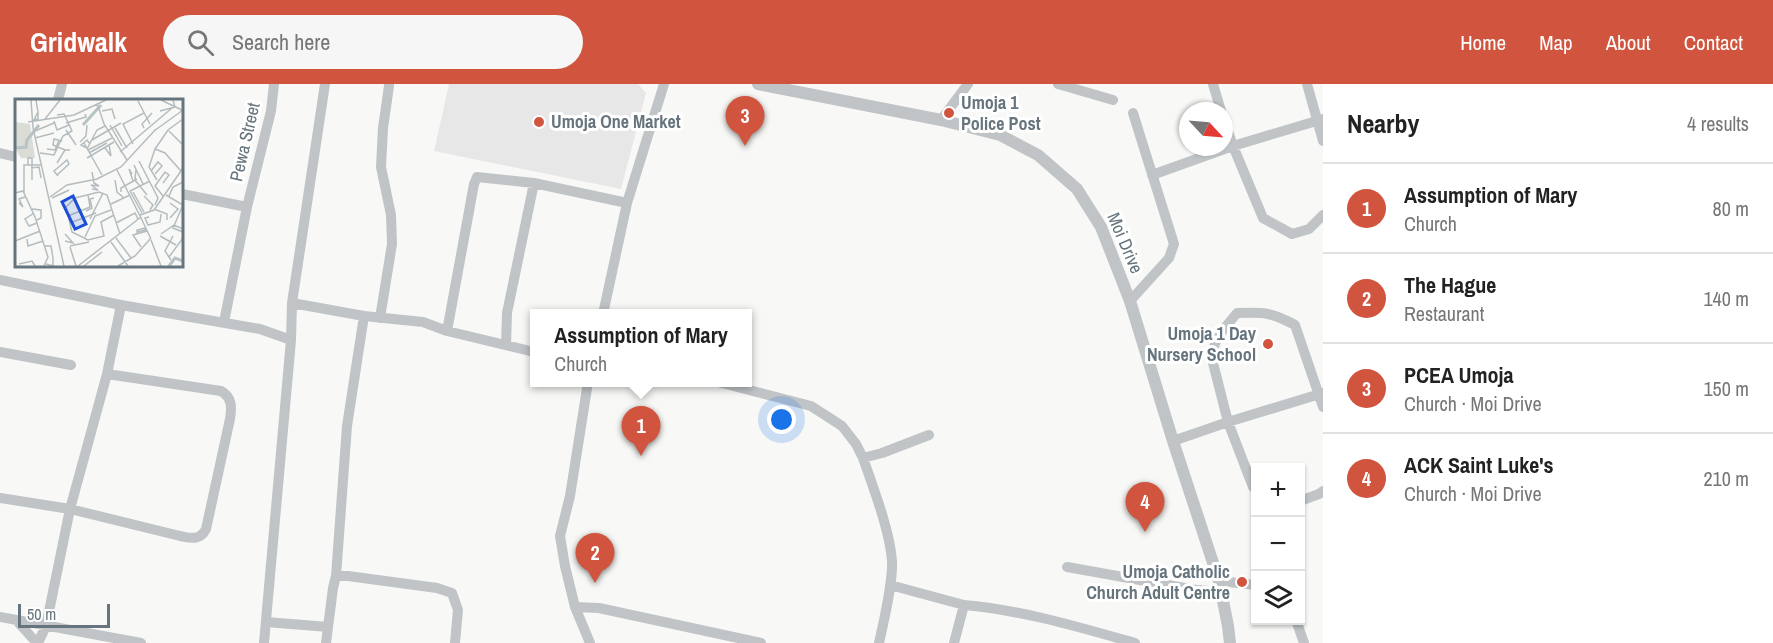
<!DOCTYPE html>
<meta charset="utf-8">
<style>
:root{--surface:#fff;--page:#f6f6f6;--text:#222;--muted:#767676;--line:#e0e0e0;--accent:#d0543e}
body{margin:0;font-family:"Archivo Narrow",sans-serif;background:var(--page);color:var(--text)}
.controls{position:absolute;right:18px;bottom:18px;display:grid;overflow:hidden;border-radius:0px;box-shadow:0 2px 4px #0004}
.controls button{width:54px;height:54px;display:grid;place-items:center;padding:0;border:0;border-bottom:2px solid var(--line);background:var(--surface);color:var(--text);font:30px sans-serif}
.compass{position:absolute;left:1179px;top:18px;width:54px;height:54px;border-radius:50%;background:var(--surface);box-shadow:0 2px 4px #0004;rotate:116deg}
.scale{position:absolute;left:18px;bottom:15px;width:92px;box-sizing:border-box;padding-left:6px;border:3px solid #66757d;border-top:0;font-size:16px;line-height:21px;white-space:nowrap;color:#66757d;-webkit-text-stroke:4px #fff;paint-order:stroke}
.you{position:absolute;left:782px;top:336px;width:21px;height:21px;margin:-15px;border:4px solid #fff;border-radius:50%;background:#1a73e8;box-shadow:0 0 0 9px #1a73e833}
.badge{display:grid;place-items:center;width:39px;height:39px;border-radius:50%;background:var(--accent);color:#fff;font-size:20px;font-weight:700}
.pin{position:absolute;translate:-50% -50px;filter:drop-shadow(0 2px 3px #0008)}
.pin::after{content:'';position:absolute;top:32px;width:21px;height:18px;background:inherit;clip-path:polygon(0 0,100% 0,50% 100%)}
.popup{position:absolute;left:530px;top:225px;width:222px;height:78px;box-sizing:border-box;display:grid;place-content:center;border-radius:0px;background:var(--surface);filter:drop-shadow(0 2px 4px #0005);font-size:20px;white-space:nowrap;color:var(--muted)}
.popup b{font-size:22px;color:var(--text)}
.popup::after{content:'';position:absolute;left:50%;top:100%;margin-left:-12px;border:12px solid transparent;border-top-color:var(--surface)}
.list{margin:0;padding:0;list-style:none}
h2{display:flex;justify-content:space-between;align-items:center;height:78px;margin:0;padding:0 24px;font-size:26px}
h2 small{font-size:20px;font-weight:400;color:var(--muted)}
.list li{display:grid;grid-template-columns:39px 1fr auto;gap:18px;align-items:center;box-sizing:border-box;height:90px;padding:0 24px;border-top:2px solid var(--line)}
.list b{display:block;font-size:22px;white-space:nowrap}
.list p{margin:0;font-size:20px;white-space:nowrap;color:var(--muted)}
.list em{font-size:20px;font-style:normal;color:var(--muted)}
.icon{flex:none;width:33px;height:33px;fill:none;stroke:currentColor;stroke-width:2;stroke-linecap:round;stroke-linejoin:round}
.map{position:relative;flex:none;width:1323px;height:559px;overflow:hidden}
header{display:flex;align-items:center;gap:36px;box-sizing:border-box;height:84px;padding:0 30px;background:var(--accent);color:#fff}
header strong{font-size:28px}
nav{display:flex;gap:33px;margin-inline-start:auto;font-size:21px}
.search{width:420px;height:54px;background:var(--page);display:flex;align-items:center;gap:15px;box-sizing:border-box;padding:0 21px;border-radius:33px;color:var(--muted);font-size:22px}
main{display:flex}
aside{flex:1;background:var(--surface)}
.map>svg:first-child{display:block}
.built{fill:#e6e7e6}
.lines{fill:none;stroke-linecap:round;stroke-linejoin:round}
.minor{stroke:#c0c4c7;stroke-width:10}
.tertiary{stroke:#c0c4c7;stroke-width:12}
.poi-dot{fill:#d0543e;stroke:#fff;stroke-width:2}
.labels{text-anchor:middle;stroke-width:6;stroke-linejoin:round;paint-order:stroke}
.poi-label{font-size:18px;font-weight:bold;fill:#66757d;stroke:#fff;text-anchor:start}
.street-label{font-size:18px;fill:#66757d;stroke:#fff}
.inset-river{fill:none;stroke:#b7c3c5;stroke-width:3}
.inset-road{fill:none;stroke:#b5bcbf;stroke-width:1.5}
.view{fill:#1d4ed8;fill-opacity:0.15;stroke:#1d4ed8;stroke-width:3}
.inset-edge{fill:none;stroke:#66757d;stroke-width:3}
</style>
<header>
<strong>Gridwalk</strong>
<div class="search"><svg class="icon" aria-label="search" viewBox="0 0 24 24"><circle cx="10" cy="10" r="6"/><path d="M15 15l6 6"/></svg>Search here</div>
<nav><a>Home</a><a>Map</a><a>About</a><a>Contact</a></nav>
</header>
<main>
<div class="map">
<svg width="1323" height="559" viewBox="0 0 1323 559">
<rect width="100%" height="100%" fill="#f8f8f6"/>
<!-- built -->
<path class="built" d="M449,0H638L646,9L621,105L434,67Z"/>
<g class="lines">
<!-- minor -->
<path class="minor" d="M1058,0L1113,16
M1213,0L1221,27
M1307,0L1323,57
M58,16L62,0
M1224,35L1233,62L1263,134L1292,150L1309,145L1323,131
M941,36L968,0
M0,69L16,73
M1152,91L1233,62L1323,35
M182,110L247,123
M0,196L121,221L260,245L291,256
M1130,217L1169,174L1174,160L1133,29
M292,219L364,232L423,238L447,247L534,268
M603,230L627,119L664,0
M380,234L392,160L391,131L381,83L383,44L389,2
M224,238L247,123L271,27L274,0
M447,247L474,100L477,93L534,99L627,119
M506,261L507,229L534,99
M0,268L71,281
M588,298L570,412L560,452L565,482L575,523L590,559
M718,298L811,322L842,342L856,360L863,374L882,369L929,351
M1173,357L1228,338L1323,309
M863,374C873,403 890,447 892,477C893,499 884,536 879,559
M1256,405L1253,403L1228,338L1212,275C1212,256 1225,244 1237,229C1263,228 1271,228 1295,241L1323,323
M0,414L70,425L180,452C191,454 200,457 206,445L230,335C232,323 232,313 221,307L107,290
M1300,417L1319,410L1323,407
M1067,483L1196,506L1222,508
M336,492L347,342L364,232
M1219,497L1256,501
M890,501L964,521
M575,523L599,524L761,559
M0,533L141,559
M16,536L37,559
M1296,536L1304,559
M266,538L328,543
M38,559L46,542L70,425L107,290L121,221
M264,559L291,256L292,219L325,0
M326,559L333,504L336,492H348L437,504L452,509L458,526L455,559
M954,559L964,521C1022,526 1079,543 1135,559"/>
<!-- tertiary -->
<path class="tertiary" d="M758,0L941,36L1000,51L1038,71L1077,105L1101,143L1130,217L1173,357L1219,497L1228,542L1230,559"/>
</g>
<!-- markers -->
<g class="poi-dot">
<circle cx="949" cy="29" r="6"/>
<circle cx="539" cy="38" r="6"/>
<circle cx="1268" cy="260" r="6"/>
<circle cx="1242" cy="498" r="6"/>
</g>
<g class="labels">
<!-- poi labels -->
<g class="poi-label">
<text x="961" y="25">Umoja 1<tspan x="961" dy="21">Police Post</tspan></text>
<text x="551" y="44">Umoja One Market</text>
<text x="1256" y="256" text-anchor="end">Umoja 1 Day<tspan x="1256" dy="21">Nursery School</tspan></text>
<text x="1230" y="494" text-anchor="end">Umoja Catholic<tspan x="1230" dy="21">Church Adult Centre</tspan></text>
</g>
<!-- street labels -->
<g class="street-label">
<text transform="translate(245 58) rotate(-77)" y="6">Pewa Street</text>
<text transform="translate(1125 159) rotate(67)" y="6">Moi Drive</text>
</g>
</g>
<!-- overview -->
<g transform="translate(15 15)">
<rect width="168" height="168" fill="#f8f8f6"/>
<path d="M0,23L15,25L20,59H6L0,49Z" fill="#d9ddd6"/>
<path class="inset-river" d="M68,26L86,6M0,49L11,48L12,41L24,26M154,167L160,159L168,162"/>
<path class="inset-road" d="M16,1L18,29L49,167M21,1L23,13V20L19,21L23,13M146,1L167,11M123,2L135,25M82,4L89,25L112,61M87,12L97,10L100,20M145,12L160,8L158,1M30,20L45,1M39,22L42,31L54,26M13,23L59,16L91,1M51,24L71,18L70,15M95,26L107,47M100,29L112,49M129,29L127,25L137,14M51,31L61,46M20,32L39,24M139,32L168,11M154,32L168,46M20,39L39,34M77,41L106,24M47,42L39,40L38,46L50,51M65,43L71,37L72,26M69,44L87,76M118,45L108,25L129,14M72,49L66,46L72,41L75,45M90,49L96,57L94,46M32,50L40,51L44,41M72,50L82,31L90,27M140,50L134,68L142,81M73,51L97,39M105,53L157,9M25,54L39,56L48,37L57,32L49,15L42,16M74,54L92,44M72,59L99,43M124,62L143,99L140,106M42,64L50,51H55M13,66V59H17V81M119,66L128,85M16,69L24,68L26,79M121,70L120,81L132,96M102,71L126,119M136,72L143,63L147,67L140,75M166,72L150,54L140,50L153,31L168,20M117,75L114,70L118,82M42,76L54,65L52,61L39,72L43,77M100,81L102,93L109,99M77,90L83,91L76,86L84,87L79,84L77,73M115,92L127,114M115,92L135,82M106,93V89L122,80M118,93L129,113M0,94L8,92L20,118L33,158L29,167M9,94V66H27M151,96L168,106L158,129L168,133M129,97L138,106L135,111M148,97L140,87L150,73L154,76L148,84M154,97L158,88L168,83M35,98L52,86L82,80L106,68L141,30M37,99L54,91L46,95M4,104L8,108L4,100L10,98M155,104L163,110L155,119M96,105L115,96M17,110L26,111V119L22,121M139,110L152,115V121M71,112L77,109L75,100L79,99M19,114L10,120L14,127L22,124M99,116L86,123L89,137L73,141L57,133L51,108L60,99L84,93L92,96L105,135M125,116L139,111L168,69M53,117L75,108L73,96M134,118L130,119L133,126L145,123L146,115M126,119L136,140M75,120L88,94M55,124L81,114M101,124L120,114L123,120M130,129V131L122,133V131ZM50,135L58,144L50,142M146,135L159,126L168,130M145,137L161,146M70,138L80,117L96,111M101,139L116,159M12,140L13,147L28,142M136,141L146,167M0,142L25,132M96,143L113,167M30,147H36L38,159V167L31,165M55,147L74,143M55,148L61,167M126,148L118,136L132,132M154,158L168,139M156,161L150,152L158,137M4,165L17,162L20,167M63,167L126,118M69,167L87,153M103,167L120,157L136,139"/>
<path class="view" d="M58,97L71,125L60,130L47,103Z"/>
<rect width="168" height="168" class="inset-edge"/>
</g>
</svg>
<div class="controls">
<button>+</button>
<button>−</button>
<button><svg class="icon" aria-label="layers" viewBox="0 0 24 24"><path d="M12 4l9 5-9 5-9-5zM3 14l9 5 9-5"/></svg></button>
</div>
<svg class="compass" viewBox="-18 -18 36 36"><path d="M0-13l5 13h-10z" fill="#e53935"/><path d="M0 13l5-13h-10z" fill="#767676"/></svg>
<div class="scale">50 m</div>
<div class="you"></div>
<div class="pin badge" style="left:641px;top:372px">1</div>
<div class="popup"><b>Assumption of Mary</b>Church</div>
<div class="pin badge" style="left:595px;top:499px">2</div>
<div class="pin badge" style="left:745px;top:62px">3</div>
<div class="pin badge" style="left:1145px;top:448px">4</div>
</div>
<aside>
<h2>Nearby<small>4 results</small></h2>
<ul class="list">
<li><span class="badge">1</span><div><b>Assumption of Mary</b><p>Church</p></div><em>80 m</em></li>
<li><span class="badge">2</span><div><b>The Hague</b><p>Restaurant</p></div><em>140 m</em></li>
<li><span class="badge">3</span><div><b>PCEA Umoja</b><p>Church · Moi Drive</p></div><em>150 m</em></li>
<li><span class="badge">4</span><div><b>ACK Saint Luke's</b><p>Church · Moi Drive</p></div><em>210 m</em></li>
</ul>
</aside>
</main>
